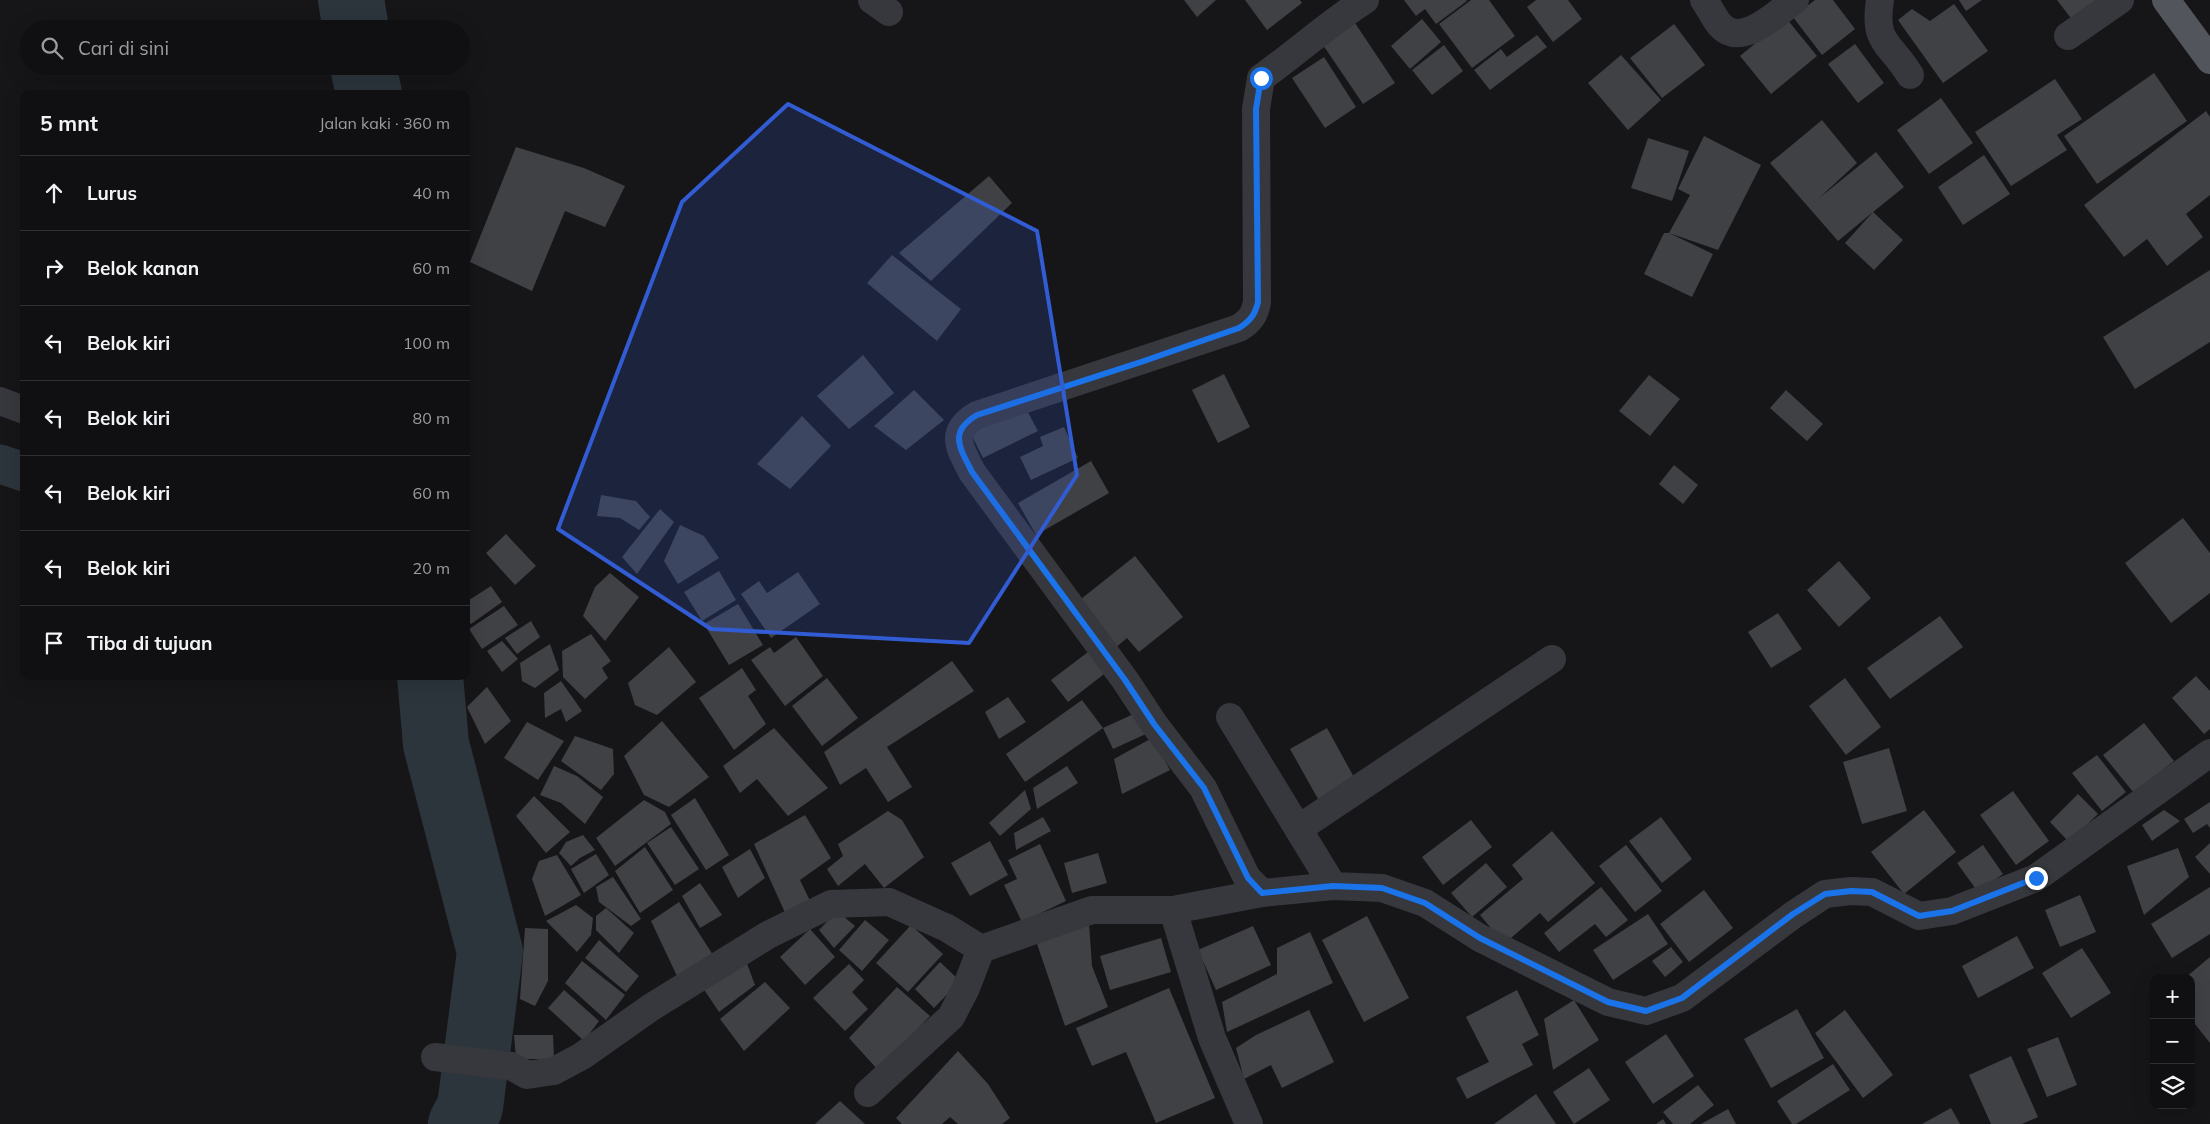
<!DOCTYPE html>
<html lang="id">
<meta charset="utf-8">
<style>
:root{--surface:#101012;--page:#1e1e20;--text:#f1f3f6;--muted:#9c9d9f;--line:#303032}
body{margin:0;font-family:Mulish,sans-serif;background:var(--page);color:var(--text)}
.controls{position:absolute;right:15px;bottom:15px;display:grid;overflow:hidden;border-radius:10px;box-shadow:0 5px 20px #0002}
.controls button{width:45px;height:45px;display:grid;place-items:center;padding:0;border:0;border-bottom:1px solid var(--line);background:var(--surface);color:var(--text);font:25px sans-serif}
.stop{position:absolute;width:15px;height:15px;margin:-11px;border:4px solid #1a73e8;border-radius:50%;background:#fff}
.stop.end{background:#1a73e8;border-color:#fff;box-shadow:0 1px 5px #0008}
.list{margin:0;padding:0;list-style:none}
h2{display:flex;justify-content:space-between;align-items:center;height:65px;margin:0;padding:0 20px;font-size:21px}
h2 small{font-size:16px;font-weight:400;color:var(--muted)}
.list li{display:grid;grid-template-columns:32px 1fr auto;gap:15px;align-items:center;box-sizing:border-box;height:75px;padding:0 20px;border-top:1px solid var(--line)}
.list b{display:block;font-size:19px;white-space:nowrap}
.list em{font-size:16px;font-style:normal;color:var(--muted)}
.icon{flex:none;width:28px;height:28px;fill:none;stroke:currentColor;stroke-width:2;stroke-linecap:round;stroke-linejoin:round}
.map{position:relative;flex:none;width:2210px;height:1124px;overflow:hidden}
.search{position:absolute;background:var(--surface);box-shadow:0 5px 20px #0002;left:20px;top:20px;width:450px;height:55px;display:flex;align-items:center;gap:12px;box-sizing:border-box;padding:0 18px;border-radius:28px;color:var(--muted);font-size:19px}
.panel{position:absolute;background:var(--surface);box-shadow:0 5px 20px #0002;left:20px;top:90px;width:450px;height:590px;border-radius:10px}
.map>svg:first-child{display:block}
.lines{fill:none;stroke-linecap:round;stroke-linejoin:round}
.canal{stroke:#2c353c;stroke-width:39}
.river{stroke:#2c353c;stroke-width:66}
.building{fill:#404145}
.minor{stroke:#37383d;stroke-width:28}
.major{stroke:#53555c;stroke-width:28}
.route{stroke:#1a73e8;stroke-width:6}
.marked{fill:#325cd3;fill-opacity:0.2;stroke:#325cd3;stroke-width:4;stroke-linejoin:round}
</style>
<div class="map">
<svg width="2210" height="1124" viewBox="0 0 2210 1124">
<rect width="100%" height="100%" fill="#161618"/>
<g class="lines">
<!-- canal -->
<path class="canal" d="M0,464L24,472"/>
<!-- river -->
<path class="river" d="M351,0L356,29
M363,66L369,94
M430,676L436,744L490,952L470,1107L461,1124"/>
</g>
<!-- building -->
<path class="building" d="M1184,0H1216L1197,17Z
M1245,0H1300L1302,3L1267,30Z
M1404,0H1466L1467,1L1436,24L1425,9L1416,16Z
M1471,0H1489L1515,36L1472,68L1439,24Z
M1536,0H1568L1582,19L1553,42L1527,7Z
M1815,0H1833L1855,29L1822,55L1793,17Z
M1959,0H1982L1966,11Z
M2057,0H2102L2073,21Z
M1954,4L1988,51L1943,83L1898,20L1912,9L1930,21Z
M1351,17L1395,83L1363,104L1319,39Z
M1786,18L1817,56L1771,94L1740,56Z
M1422,19L1441,42L1410,69L1391,46Z
M1674,24L1705,65L1662,98L1630,58Z
M1537,35L1547,47L1490,90L1474,70L1501,49L1507,57Z
M1855,44L1884,83L1858,103L1828,64Z
M1444,45L1463,71L1432,95L1412,70Z
M1621,55L1661,100L1628,130L1588,83Z
M1324,57L1356,107L1325,128L1292,78Z
M2154,73L2187,121L2097,184L2064,136Z
M2055,79L2082,119L2057,135L2067,150L2011,186L1975,132Z
M1941,98L1973,143L1929,174L1897,130Z
M2206,111L2210,117V195L2186,214L2203,237L2167,266L2147,239L2124,257L2084,205Z
M1822,120L1857,163L1818,199L1876,152L1904,187L1873,212L1903,240L1874,270L1845,243L1873,212L1838,241L1770,163Z
M1704,136L1761,165L1718,250L1669,233L1690,195L1678,189Z
M1648,138L1689,151L1672,201L1631,188Z
M516,147L584,168L625,186L605,227L565,211L532,291L470,262Z
M1984,155L2010,194L1963,225L1938,187Z
M989,176L1012,203L931,281L899,253Z
M1664,233H1669L1713,254L1692,297L1644,274Z
M892,255L961,309L937,341L867,283Z
M2210,270V342L2135,389L2103,337Z
M863,355L894,393L849,429L817,396Z
M1224,374L1250,427L1218,443L1192,390Z
M1649,375L1680,399L1650,436L1619,411Z
M914,390L944,420L906,450L874,426Z
M1786,390L1823,424L1807,441L1770,408Z
M1024,405L1038,431L983,458L970,432Z
M802,416L831,446L790,489L757,464Z
M1064,427L1078,458L1031,480L1020,457L1043,446L1040,437Z
M1091,461L1109,493L1036,535L1018,503Z
M1674,465L1698,485L1683,504L1659,484Z
M601,495L636,501L650,517L639,530L620,518L597,516Z
M660,509L674,522L637,574L622,557Z
M2183,518L2210,553V593L2171,623L2125,563Z
M680,525L704,536L719,558L678,584L664,561Z
M506,534L536,566L515,585L486,553Z
M1135,556L1183,617L1139,652L1127,638L1114,649L1076,603Z
M1839,561L1871,598L1839,627L1807,590Z
M719,571L736,600L702,621L684,592Z
M798,572L820,604L771,638L741,594L759,581L767,593Z
M610,573L639,597L605,641L583,616L595,587Z
M491,586L502,602L471,624L466,617V602Z
M738,604L763,645L729,665L704,624Z
M504,606L518,625L482,649L469,629Z
M1778,613L1802,649L1771,668L1748,632Z
M1940,616L1963,647L1890,699L1867,668Z
M531,621L540,637L517,654L505,638Z
M591,634L611,661L602,668L608,678L585,699L563,677L562,651Z
M796,637L823,676L785,706L751,660L770,647L774,653Z
M502,641L518,659L502,672L487,651Z
M550,644L559,670L535,688L522,681L520,663Z
M669,647L696,682L657,715L635,705L628,683Z
M1092,649L1108,671L1068,702L1051,680Z
M952,661L974,691L887,747L912,787L888,802L866,768L840,785L824,752Z
M742,668L756,690L748,696L766,724L734,750L699,698Z
M2196,676L2210,691V729L2204,734L2172,698Z
M827,678L858,718L822,746L792,706Z
M1845,678L1881,727L1846,755L1809,706Z
M561,681L582,711L566,722L561,709L545,718L544,693Z
M487,687L511,721L485,744L467,707Z
M1008,697L1026,722L999,739L985,712Z
M1082,700L1103,728L1138,712L1148,733L1113,749L1103,728L1025,782L1006,754Z
M662,721L709,777L669,807L644,795L624,756Z
M527,722L564,741L538,780L504,758Z
M2144,723L2174,761L2134,793L2103,755Z
M774,728L828,788L788,816L757,779L740,793L723,766Z
M1327,728L1355,779L1318,799L1290,749Z
M575,736L613,749L614,774L601,790L561,761Z
M1152,738L1170,770L1122,794L1114,759Z
M1889,748L1907,811L1862,824L1843,762Z
M2097,755L2126,792L2102,811L2072,773Z
M554,766L577,776L603,797L585,824L561,803L540,795Z
M1067,766L1078,783L1037,809L1033,788Z
M1025,790L1031,809L1000,836L989,823Z
M2013,791L2049,841L2016,865L1980,815Z
M2078,794L2098,814L2069,842L2050,822Z
M534,796L570,832L546,853L516,816Z
M695,798L729,855L706,870L671,815Z
M644,800L665,812L671,824L615,866L596,838Z
M2210,802V828L2207,824L2193,833L2184,819Z
M1924,810L1956,852L1904,894L1871,852Z
M2164,810L2180,821L2152,841L2142,825Z
M888,811L902,820L924,857L884,888L865,864L838,886L827,869L843,856L838,844Z
M805,815L831,858L800,880L813,907L787,917L754,844Z
M1043,817L1051,831L1016,850L1014,833Z
M1661,817L1692,859L1662,883L1629,841Z
M1471,820L1492,847L1443,885L1422,857Z
M671,827L699,869L675,885L647,843Z
M1552,831L1595,883L1548,922L1540,913L1504,944L1480,915L1523,879L1512,865Z
M583,835L595,850L580,858L571,866L559,853L566,842Z
M990,841L1008,875L970,896L951,863Z
M2210,843V874L2195,857Z
M1040,844L1066,901L1022,922L1004,885L1017,879L1008,860Z
M1626,845L1662,891L1635,912L1599,866Z
M1983,845L2003,874L1978,892L1957,863Z
M645,847L673,890L640,913L615,871Z
M2178,848L2189,877L2144,915L2127,866Z
M750,849L765,878L738,898L722,867Z
M1098,853L1107,883L1072,893L1064,863Z
M596,854L609,875L584,893L571,869Z
M557,855L581,895L545,916L532,879L539,861Z
M1486,863L1507,887L1472,917L1451,893Z
M613,877L641,919L631,926L599,902L596,887Z
M700,883L722,915L700,928L682,896Z
M1601,887L1628,920L1606,937L1595,924L1559,952L1544,933Z
M2210,887V934L2172,958L2151,924Z
M1704,890L1733,928L1689,962L1660,924Z
M2080,895L2096,932L2060,947L2045,910Z
M679,902L713,955L677,976L651,921Z
M576,905L593,918L591,935L577,952L546,921Z
M606,908L634,933L619,953L596,930V916Z
M837,911L855,926L834,948L819,930Z
M1648,914L1668,944L1613,980L1593,950Z
M1367,916L1409,998L1364,1022L1322,940Z
M865,920L889,940L862,971L839,950Z
M1089,923L1092,966L1108,1007L1065,1026L1036,941Z
M911,925L943,954L908,992L876,963Z
M1253,926L1271,965L1216,990L1198,950Z
M525,928L548,929V981L535,1006L520,999Z
M810,929L835,957L805,985L780,957Z
M1310,932L1333,983L1227,1032L1222,1002L1277,974V948Z
M2017,936L2034,968L1978,998L1962,966Z
M1161,938L1171,972L1110,990L1100,956Z
M599,940L639,976L626,992L585,958Z
M1671,947L1683,962L1665,977L1652,961Z
M2082,948L2111,993L2071,1018L2042,973Z
M2210,957V1043L2191,1019V978H2185Z
M582,961L625,995L606,1020L565,983Z
M746,961L755,985L719,1012L703,988Z
M940,962L960,981L934,1008L915,989Z
M849,964L864,980L852,992L868,1009L845,1031L813,998Z
M765,982L790,1008L744,1051L720,1019Z
M897,987L930,1016L878,1070L849,1038Z
M1169,988L1215,1098L1156,1123L1126,1052L1092,1066L1076,1028Z
M564,990L599,1021L584,1041L548,1008Z
M1517,990L1539,1035L1522,1044L1533,1065L1467,1099L1456,1078L1489,1062L1466,1017Z
M1574,1000L1599,1040L1553,1070L1544,1019Z
M1797,1009L1824,1058L1771,1088L1744,1039Z
M1309,1010L1334,1062L1282,1088L1271,1065L1244,1079L1236,1048L1256,1035Z
M1845,1010L1893,1075L1863,1098L1815,1033Z
M1666,1034L1694,1076L1653,1104L1625,1062Z
M514,1035H553L554,1059H516Z
M2058,1037L2077,1085L2047,1097L2027,1049Z
M958,1051L988,1084L1010,1118L1002,1124H958L950,1117L942,1124H902L896,1118Z
M2011,1056L2038,1117L2022,1124H1991L1969,1075Z
M1833,1064L1850,1090L1796,1124H1792L1777,1101Z
M1589,1068L1610,1100L1574,1124L1553,1092Z
M1698,1085L1714,1105L1690,1124H1673L1663,1112Z
M1536,1094L1556,1124H1494Z
M840,1101L865,1124H815Z
M1951,1108L1960,1124H1922Z
M1728,1109L1736,1124H1701Z
M1663,1119L1666,1124H1656Z"/>
<g class="lines">
<!-- minor -->
<path class="minor" d="M872,0L889,12
M1704,0C1710,8 1714,19 1721,26C1742,48 1777,13 1795,0
M1880,0C1873,44 1890,42 1910,75
M2068,36L2120,0
M0,401L24,410
M1230,717L1333,886
M1298,829L1552,659
M1262,893L1247,878L1203,788L1154,724L1125,680L972,472C960,448 948,432 977,415L1239,328C1250,321 1255,315 1257,302L1256,109L1261,78C1296,53 1328,24 1365,0
M1173,910L1212,1038L1249,1124
M435,1057L511,1066L527,1075L554,1071L582,1056L650,1008L768,935L831,904L889,902L947,928L981,949
M868,1093L951,1017L966,988L981,949L1092,910H1173L1262,893L1333,886L1382,888L1425,903L1480,938L1608,1002L1646,1011L1682,998L1793,915L1825,894L1851,891L1872,892L1919,916L1952,911L2036,878L2210,753"/>
<!-- major -->
<path class="major" d="M2166,0L2210,60"/>
</g>
<g class="lines">
<!-- route -->
<path class="route" d="M1261,78L1256,109L1258,302C1255,315 1250,321 1239,328L1141,362L977,415C948,432 960,448 972,472L1125,680L1154,724L1204,788L1248,878L1262,893L1333,886L1382,888L1425,903L1480,938L1608,1002L1646,1011L1682,998L1793,914L1825,894L1851,891L1872,892L1919,916L1952,911L2036,878"/>
</g>
<!-- marked area -->
<path class="marked" d="M788,104L1037,231L1077,475L969,643L711,629L558,529L682,202Z"/>
</svg>
<div class="controls">
<button>+</button>
<button>−</button>
<button><svg class="icon" aria-label="layers" viewBox="0 0 24 24"><path d="M12 4l9 5-9 5-9-5zM3 14l9 5 9-5"/></svg></button>
</div>
<div class="stop" style="left:1261px;top:78px"></div>
<div class="stop end" style="left:2036px;top:878px"></div>
<div class="search"><svg class="icon" aria-label="search" viewBox="0 0 24 24"><circle cx="10" cy="10" r="6"/><path d="M15 15l6 6"/></svg>Cari di sini</div>
<section class="panel">
<h2>5 mnt<small>Jalan kaki · 360 m</small></h2>
<ul class="list">
<li><svg class="icon" aria-label="ahead" viewBox="0 0 24 24"><path d="M12 20V5M6 11l6-6 6 6"/></svg><div><b>Lurus</b></div><em>40 m</em></li>
<li><svg class="icon" aria-label="right" viewBox="0 0 24 24"><path d="M7 20v-9h11M14 6l5 5-5 5"/></svg><div><b>Belok kanan</b></div><em>60 m</em></li>
<li><svg class="icon" aria-label="left" viewBox="0 0 24 24"><path d="M17 20v-9H6M10 6l-5 5 5 5"/></svg><div><b>Belok kiri</b></div><em>100 m</em></li>
<li><svg class="icon" aria-label="left" viewBox="0 0 24 24"><path d="M17 20v-9H6M10 6l-5 5 5 5"/></svg><div><b>Belok kiri</b></div><em>80 m</em></li>
<li><svg class="icon" aria-label="left" viewBox="0 0 24 24"><path d="M17 20v-9H6M10 6l-5 5 5 5"/></svg><div><b>Belok kiri</b></div><em>60 m</em></li>
<li><svg class="icon" aria-label="left" viewBox="0 0 24 24"><path d="M17 20v-9H6M10 6l-5 5 5 5"/></svg><div><b>Belok kiri</b></div><em>20 m</em></li>
<li><svg class="icon" aria-label="arrive" viewBox="0 0 24 24"><path d="M6 21V4h12l-3 4 3 4H6"/></svg><div><b>Tiba di tujuan</b></div></li>
</ul>
</section>
</div>
